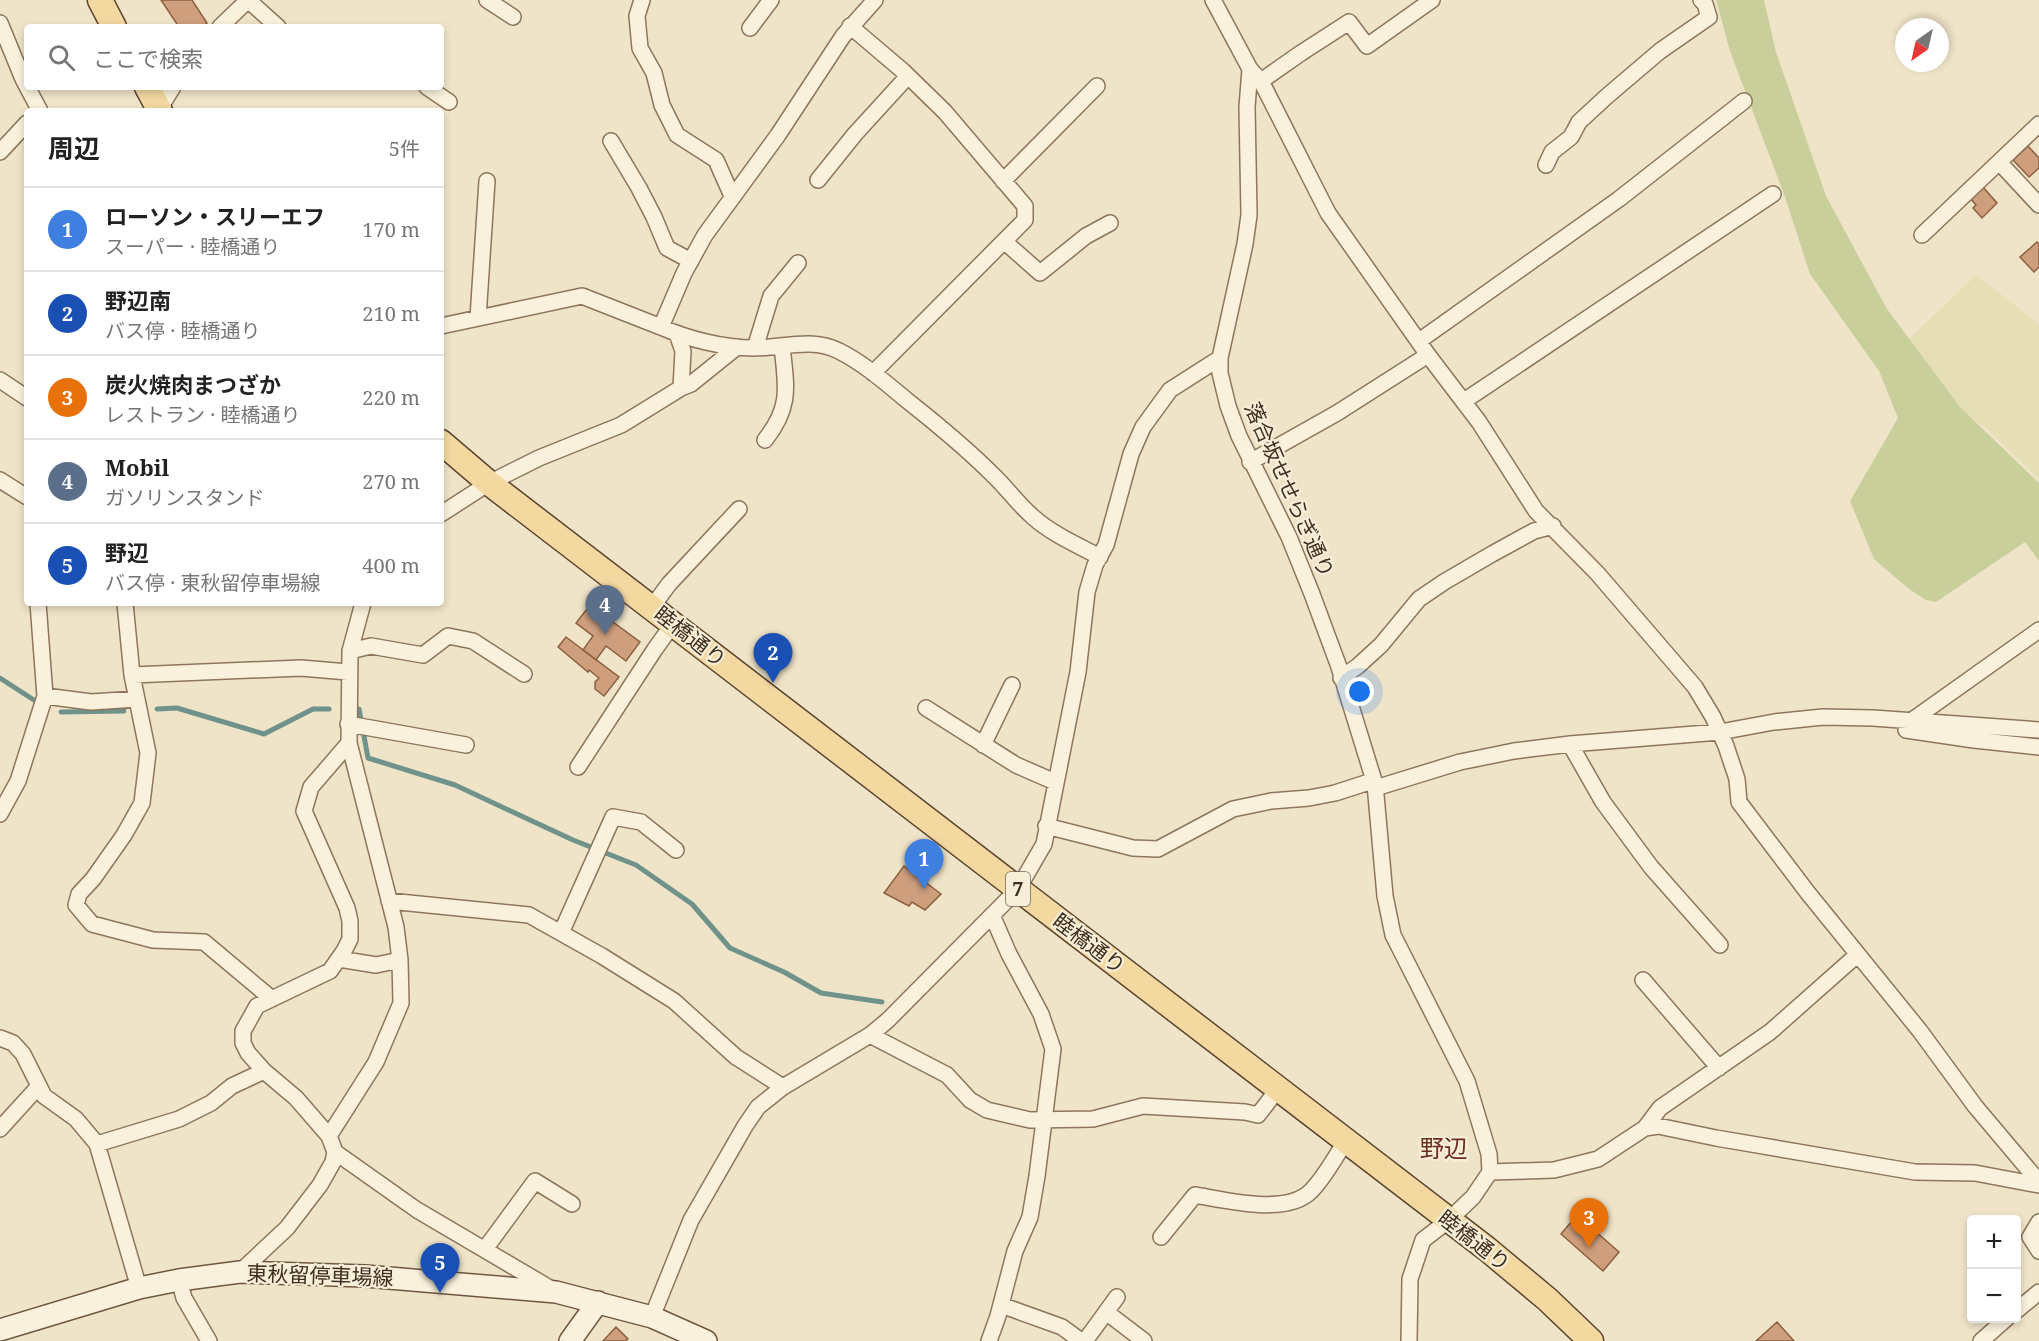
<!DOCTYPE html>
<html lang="ja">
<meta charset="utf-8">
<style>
:root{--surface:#fff;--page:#f6f6f6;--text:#222;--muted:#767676;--line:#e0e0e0;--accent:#7c3aed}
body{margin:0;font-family:"Noto Serif","Noto Sans JP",serif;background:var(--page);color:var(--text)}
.controls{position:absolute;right:18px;bottom:18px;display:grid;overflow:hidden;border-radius:6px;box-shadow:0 3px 9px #0003}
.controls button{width:54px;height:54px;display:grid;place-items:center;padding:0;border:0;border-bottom:2px solid var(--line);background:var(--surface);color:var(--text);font:30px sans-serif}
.compass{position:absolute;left:1895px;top:18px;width:54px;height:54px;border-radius:50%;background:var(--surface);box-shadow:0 3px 9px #0003;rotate:214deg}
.you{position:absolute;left:1360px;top:692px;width:21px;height:21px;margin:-15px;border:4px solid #fff;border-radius:50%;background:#1a73e8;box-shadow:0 0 0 9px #1a73e833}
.badge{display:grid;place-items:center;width:39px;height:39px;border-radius:50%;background:var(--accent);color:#fff;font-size:20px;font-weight:700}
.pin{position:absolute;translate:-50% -50px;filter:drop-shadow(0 2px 3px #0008)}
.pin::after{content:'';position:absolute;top:32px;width:21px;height:18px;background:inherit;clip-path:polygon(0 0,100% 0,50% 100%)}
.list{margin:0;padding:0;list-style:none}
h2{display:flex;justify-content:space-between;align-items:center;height:78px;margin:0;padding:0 24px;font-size:26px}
h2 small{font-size:20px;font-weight:400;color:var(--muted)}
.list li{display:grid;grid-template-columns:39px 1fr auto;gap:18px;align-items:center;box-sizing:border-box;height:84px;padding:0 24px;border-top:2px solid var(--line)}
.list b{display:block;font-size:22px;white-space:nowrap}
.list p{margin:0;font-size:20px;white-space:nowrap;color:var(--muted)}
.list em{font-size:20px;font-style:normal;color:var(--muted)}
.icon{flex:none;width:33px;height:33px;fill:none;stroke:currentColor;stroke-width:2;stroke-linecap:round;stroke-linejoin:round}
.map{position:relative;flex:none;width:2039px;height:1341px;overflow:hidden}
.search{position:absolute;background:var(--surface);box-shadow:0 3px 9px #0003;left:24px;top:24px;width:420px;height:66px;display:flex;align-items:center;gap:15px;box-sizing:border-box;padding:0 21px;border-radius:6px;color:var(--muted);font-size:22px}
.panel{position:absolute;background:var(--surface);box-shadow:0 3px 9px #0003;left:24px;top:108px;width:420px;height:498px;border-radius:6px}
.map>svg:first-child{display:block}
.farmland{fill:#e6deb5}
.green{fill:#c9cf9b}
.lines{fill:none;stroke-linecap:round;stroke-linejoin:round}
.stream{stroke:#6f938a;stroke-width:5}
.building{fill:#cf9f7d;stroke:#8d5f41;stroke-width:1.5}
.street-casing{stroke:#8d765c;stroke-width:18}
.secondary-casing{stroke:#6f573f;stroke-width:24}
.primary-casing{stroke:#5b4430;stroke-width:27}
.street{stroke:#faf1dc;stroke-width:15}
.secondary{stroke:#faf1dc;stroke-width:21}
.primary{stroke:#f3d9a0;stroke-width:24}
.labels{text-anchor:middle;stroke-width:4.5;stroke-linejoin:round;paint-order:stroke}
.shield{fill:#f7eed8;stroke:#756857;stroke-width:1.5}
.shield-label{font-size:20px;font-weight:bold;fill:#3d2e20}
.street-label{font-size:21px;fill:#3d2e20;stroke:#f7eed8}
.quarter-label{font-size:24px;fill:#6b2e1e;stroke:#f7eed8}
</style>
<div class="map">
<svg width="2039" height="1341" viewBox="0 0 2039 1341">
<rect width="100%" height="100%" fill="#f0e4c8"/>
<!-- farmland -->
<path class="farmland" d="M1976,275L2039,324V479L1987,429L1947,398L1909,339Z"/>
<!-- green -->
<path class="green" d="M1716,0H1764L1776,52L1826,196L1887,309L1960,407L2039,483V561L2025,542L1936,602L1926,600L1909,589L1874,559L1850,501L1898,418L1879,371L1810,274L1785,197L1730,51Z"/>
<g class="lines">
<!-- stream -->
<path class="stream" d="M0,678L37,702
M157,709L177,708L264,734L313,709H329
M359,709L368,758L455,785L573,840L636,865L692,904L730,948L784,972L821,993L882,1002
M61,712L124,711"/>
</g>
<!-- building -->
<path class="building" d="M161,0H192L207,23L201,27H179Z
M2028,146L2039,158V168L2029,177L2013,160Z
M1983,187L1997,203L1982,218L1973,208L1976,205L1970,198Z
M2037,242L2039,244V267L2034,272L2020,257Z
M590,605L640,642L626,661L606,646L596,660L583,650L593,636L576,623Z
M566,637L619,677L604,696L595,689V682L599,678L589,670L588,672L558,647Z
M904,866L941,894L925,910L912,902L909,906L884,893Z
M1577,1215L1619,1252L1603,1271L1561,1234Z
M1777,1322L1794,1341H1756Z
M616,1327L628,1339L625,1341H603Z"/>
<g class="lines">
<!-- street casing -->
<g class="street-casing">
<path id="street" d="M248,0L278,27
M487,0L513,17
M642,0L637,16L640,48L654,73L662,105L677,135L716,160L732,196
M875,0L843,36L778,135L705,235L684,273L661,327C688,339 723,348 754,348C782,348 812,337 839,351C865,364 887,384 909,402C938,425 966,448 992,474C1006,487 1018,504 1033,517C1052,534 1077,545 1100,557
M1213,0L1250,69L1247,107L1249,215L1245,244L1220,358V373L1228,406L1239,436L1289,537L1312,594L1339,667L1375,784L1385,896L1393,935L1467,1081L1489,1154L1490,1172L1473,1197L1449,1220L1423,1240L1410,1279L1409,1341
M0,23L23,79L40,111
M850,26L903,71L945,112L1025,206V220L873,373
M220,27L248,0
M750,28L771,0
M1250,69L1261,81L1328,213L1428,355L1479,422L1536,511L1597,573L1695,687L1713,717L1726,746L1737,779L1739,802L1808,893L1920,1031L1975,1106L2039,1182
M1261,81L1301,53L1349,22L1367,46L1432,0
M427,87L449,102
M158,111L173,87
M611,141L639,188L654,217L667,248L691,261
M0,152L27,123
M1999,162L2039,124
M1546,165L1552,152L1571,137L1579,122L1606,97L1660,51L1709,17L1705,4L1701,0
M818,180L855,134L908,76
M1003,181L1097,86
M1922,235L1999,162L2039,205
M1005,242L1040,273L1086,236L1110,223
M478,318L487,181
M441,326L582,296L661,327
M1419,341L1619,199L1744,101
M755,348L771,296L798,263
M0,380L27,398
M681,388L691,384L737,347
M1464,401L1773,194
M765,440C792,406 786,386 782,346
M1250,462L1337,413L1428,355
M0,480L27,497
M441,514L489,483L539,458L621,425L681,388L683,351L677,334
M125,603L132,675L148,753L142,803L124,835L93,879L79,894L76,905L92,924L153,940L204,942L272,999
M652,607L669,584L739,509
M350,651L371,646L423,655L448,636L473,641L524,674
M132,675L301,668L348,672
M1341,678L1358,666L1381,645L1419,599L1444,582L1492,554L1534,531L1553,526
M45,696L91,702L137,699
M926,708L1016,765L1055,782
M1911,721L2039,630
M348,724L466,745
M1906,730L1974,740L2039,747
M1570,744L1603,802L1651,867L1720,945
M983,745L1012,685
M578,767L655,649L673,624
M0,814L18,781L45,696L38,603
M1046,826L1133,848L1158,849L1233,809L1271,801L1309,798L1335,793L1366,783L1382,786L1460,762L1514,751L1570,744L1720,732L1774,722L1823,717L1873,718L2039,730
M389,901L529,915L602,956L674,1001L736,1057L783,1087
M561,933L613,817L641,822L676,850
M339,959L376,965L400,960
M1643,980L1719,1068
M870,1035L947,1075L970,1100L987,1110L1030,1120L1093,1119L1143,1106L1245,1112L1258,1115L1278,1089
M0,1038L13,1043L23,1054L44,1096L76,1119L97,1144L139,1288
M1645,1128L1660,1108L1770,1032L1857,955
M0,1129L39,1086
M329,1136L296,1098L264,1071L248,1053L243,1043V1031L257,1006L330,971L344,951L350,939V921L347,908L304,811L311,787L349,743
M97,1144L179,1119L211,1103L232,1086L264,1071
M335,1152L417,1210L553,1290
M1490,1172L1554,1170L1598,1159L1645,1128L1658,1126L1716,1138L1915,1172L1975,1173L2039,1185
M2039,1222L2030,1237L2039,1251
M1161,1237L1195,1195C1225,1200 1287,1216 1311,1191C1325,1177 1335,1157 1346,1141
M485,1249L535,1181L572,1204
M240,1272L287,1228L320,1185L333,1162L335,1152L329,1136L376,1062L401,1003L400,960L396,927L349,743L350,651L363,603
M179,1280L184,1298L209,1341
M1001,1305L1062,1327L1081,1341
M2016,1311L2039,1292
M1106,1312L1144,1341
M652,1317L691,1220L745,1126L758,1107L783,1087L870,1035L887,1021L1018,889L1044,844L1078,672L1087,592L1095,565L1106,545L1131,454L1143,427L1170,390L1220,358
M989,1341L998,1316L1015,1251L1030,1217L1037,1176L1053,1049L1041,1014L1009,954L992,915
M1085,1341L1117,1297
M1981,1341L2007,1318"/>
</g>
<!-- secondary casing -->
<g class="secondary-casing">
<path id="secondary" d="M0,1330L139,1288L179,1280L240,1272L365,1276L556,1292L652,1317L706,1341
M570,1341L598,1302"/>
</g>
<!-- primary casing -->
<g class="primary-casing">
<path id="primary" d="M100,0L114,27
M147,87L160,111
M441,442L489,483L1487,1249L1547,1299L1591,1341"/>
</g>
<!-- street -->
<use href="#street" class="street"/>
<!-- secondary -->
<use href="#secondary" class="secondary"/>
<!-- primary -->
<use href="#primary" class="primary"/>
</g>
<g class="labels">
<!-- shield labels -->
<rect class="shield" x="1006" y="872" width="24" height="34" rx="4.5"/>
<g class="shield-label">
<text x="1018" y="896">7</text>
</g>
<!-- street labels -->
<g class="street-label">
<text transform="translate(1289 490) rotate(66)" y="7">落合坂せせらぎ通り</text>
<text transform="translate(690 637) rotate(38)" y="7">睦橋通り</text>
<text transform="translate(1089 944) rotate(37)" y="7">睦橋通り</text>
<text transform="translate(1474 1241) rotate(38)" y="7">睦橋通り</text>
<text transform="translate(320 1276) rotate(2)" y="7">東秋留停車場線</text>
</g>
<!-- quarter labels -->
<g class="quarter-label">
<text x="1444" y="1157">野辺</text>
</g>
</g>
</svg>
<div class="controls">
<button>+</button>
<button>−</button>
</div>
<svg class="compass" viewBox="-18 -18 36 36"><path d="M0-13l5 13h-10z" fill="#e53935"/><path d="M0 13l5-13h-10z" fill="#767676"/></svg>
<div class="you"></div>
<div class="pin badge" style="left:924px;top:889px;background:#3f7fe0">1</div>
<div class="pin badge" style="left:773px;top:683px;background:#1a4fb4">2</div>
<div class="pin badge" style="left:1589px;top:1248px;background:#e8710a">3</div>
<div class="pin badge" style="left:605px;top:635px;background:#5c6f8a">4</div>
<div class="pin badge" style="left:440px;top:1293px;background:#1a4fb4">5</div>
<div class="search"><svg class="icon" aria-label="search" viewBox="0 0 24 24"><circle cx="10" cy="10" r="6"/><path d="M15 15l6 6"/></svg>ここで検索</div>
<section class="panel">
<h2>周辺<small>5件</small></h2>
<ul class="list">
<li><span class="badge" style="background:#3f7fe0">1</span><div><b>ローソン・スリーエフ</b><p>スーパー · 睦橋通り</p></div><em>170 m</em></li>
<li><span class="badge" style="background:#1a4fb4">2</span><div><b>野辺南</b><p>バス停 · 睦橋通り</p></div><em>210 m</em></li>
<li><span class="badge" style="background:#e8710a">3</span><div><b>炭火焼肉まつざか</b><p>レストラン · 睦橋通り</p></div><em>220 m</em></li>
<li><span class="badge" style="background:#5c6f8a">4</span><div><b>Mobil</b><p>ガソリンスタンド</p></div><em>270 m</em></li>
<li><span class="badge" style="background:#1a4fb4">5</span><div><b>野辺</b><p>バス停 · 東秋留停車場線</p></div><em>400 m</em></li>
</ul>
</section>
</div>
